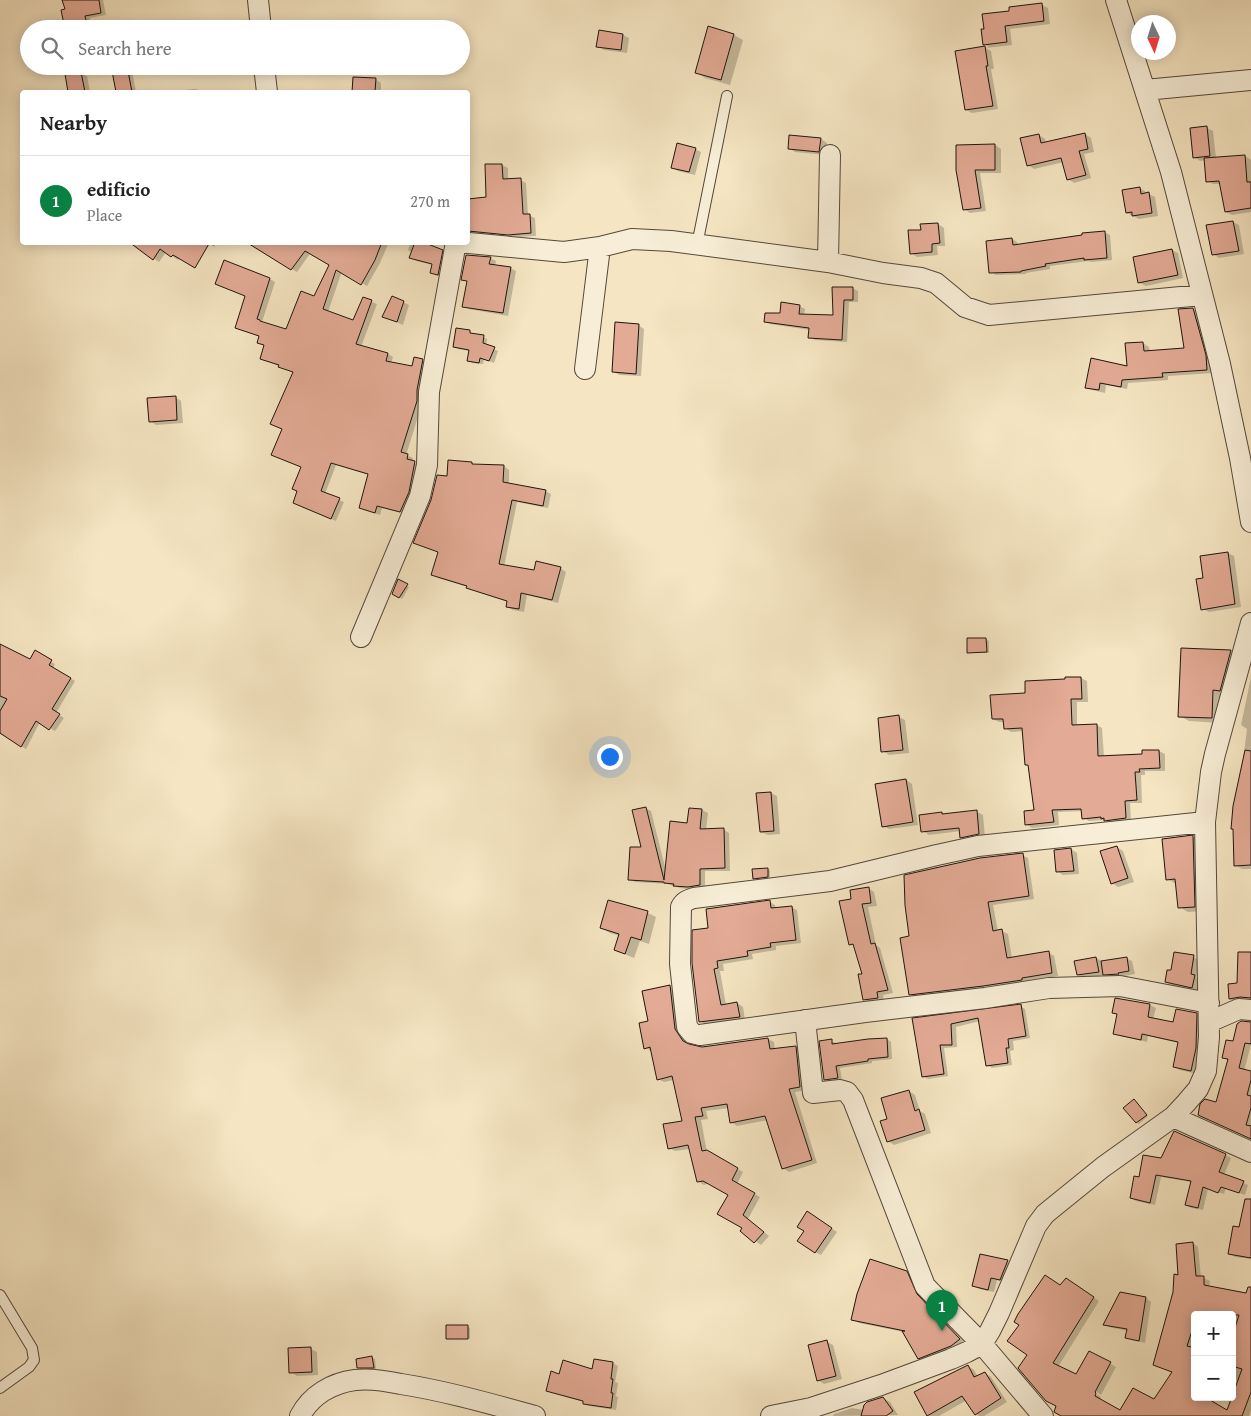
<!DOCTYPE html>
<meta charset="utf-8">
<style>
:root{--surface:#fff;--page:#f6f6f6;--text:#222;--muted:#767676;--line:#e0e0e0;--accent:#0b8043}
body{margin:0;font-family:"Gentium Book Plus",serif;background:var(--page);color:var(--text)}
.controls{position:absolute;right:15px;bottom:15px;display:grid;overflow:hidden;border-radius:5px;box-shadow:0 2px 12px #0003}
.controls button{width:45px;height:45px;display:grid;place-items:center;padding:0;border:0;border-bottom:1px solid var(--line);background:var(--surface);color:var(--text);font:25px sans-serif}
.compass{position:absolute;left:1131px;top:15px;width:45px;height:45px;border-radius:50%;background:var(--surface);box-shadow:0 2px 12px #0003;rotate:176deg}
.you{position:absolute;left:609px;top:756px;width:18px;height:18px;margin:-12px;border:4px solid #fff;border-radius:50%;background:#1a73e8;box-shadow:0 0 0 8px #1a73e833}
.badge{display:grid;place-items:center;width:32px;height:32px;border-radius:50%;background:var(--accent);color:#fff;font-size:16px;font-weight:700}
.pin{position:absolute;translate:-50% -41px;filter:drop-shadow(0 1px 2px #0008)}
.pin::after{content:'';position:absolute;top:26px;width:18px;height:15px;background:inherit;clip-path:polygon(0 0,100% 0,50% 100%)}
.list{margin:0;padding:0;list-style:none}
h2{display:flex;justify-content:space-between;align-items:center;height:65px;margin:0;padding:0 20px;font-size:21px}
h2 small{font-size:16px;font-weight:400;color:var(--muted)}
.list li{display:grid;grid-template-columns:32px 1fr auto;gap:15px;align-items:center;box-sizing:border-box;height:90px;padding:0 20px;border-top:1px solid var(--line)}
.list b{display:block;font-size:19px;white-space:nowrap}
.list p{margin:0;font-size:16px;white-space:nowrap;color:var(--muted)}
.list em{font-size:16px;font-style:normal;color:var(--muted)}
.icon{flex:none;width:28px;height:28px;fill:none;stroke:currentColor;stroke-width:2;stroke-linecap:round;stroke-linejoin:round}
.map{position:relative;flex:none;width:1251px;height:1416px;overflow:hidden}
.search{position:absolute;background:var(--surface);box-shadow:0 2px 12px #0003;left:20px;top:20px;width:450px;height:55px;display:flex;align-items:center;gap:12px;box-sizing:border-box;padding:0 18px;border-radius:28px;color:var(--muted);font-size:19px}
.panel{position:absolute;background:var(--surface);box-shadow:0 2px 12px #0003;left:20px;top:90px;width:450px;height:155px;border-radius:5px}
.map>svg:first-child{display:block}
.shadow{fill:#0003;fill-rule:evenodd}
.building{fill:#e3aa95;stroke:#1e140d;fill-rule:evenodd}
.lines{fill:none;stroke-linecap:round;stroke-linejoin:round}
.lane-casing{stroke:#54483a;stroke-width:12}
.street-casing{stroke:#54483a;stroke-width:22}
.lane{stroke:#f8eed7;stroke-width:10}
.street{stroke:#f8eed7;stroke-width:20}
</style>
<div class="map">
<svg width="1251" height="1416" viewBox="0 0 1251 1416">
<rect width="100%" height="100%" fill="#f5e5c2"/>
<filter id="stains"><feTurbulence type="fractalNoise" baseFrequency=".004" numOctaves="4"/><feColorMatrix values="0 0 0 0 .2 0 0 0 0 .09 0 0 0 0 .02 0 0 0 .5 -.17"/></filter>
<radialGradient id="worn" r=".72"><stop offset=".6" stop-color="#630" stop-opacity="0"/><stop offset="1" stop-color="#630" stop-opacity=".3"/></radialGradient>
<!-- shadow -->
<path class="shadow" d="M63,0H103L106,15L90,18L92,29H67L66,10Z
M1042,5L1048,8L1050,24L1010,29L1012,45L986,48L991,51L994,69H991L998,109L972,113L966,110L956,52L989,47L984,44L985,30L1011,12Z
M709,28L734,35L743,40L730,85L705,78L696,72Z
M600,32L623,35L629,38L627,53L604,50L598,46Z
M112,66H131L136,92H117Z
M81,73L87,76L90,92H69L66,75Z
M354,78L375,79L381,83V92H354Z
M196,89L202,92H184V90Z
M1207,128L1213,131L1216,158L1245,156L1251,160V212L1232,215L1226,212L1221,184H1213L1207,181L1206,160L1200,161L1194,157Z
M1085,134L1091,138L1094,152L1084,154L1091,178L1074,183L1068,179L1064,162L1034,169L1028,165L1039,135L1045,139L1046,143Z
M821,139L827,143L825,155L795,152L789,148Z
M995,145L1001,149V173H980L986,211L970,213L964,209L957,170Z
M695,149L701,152L695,175L678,171L672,167Z
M502,165L508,168V180H520L526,183L528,215L535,218L536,236L515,237L474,233L468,228V200L488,199Z
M1140,188L1146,192V194H1149L1155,197L1158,216L1139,219L1127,213Z
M1233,222L1239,225L1244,254L1219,258L1213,254L1208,226Z
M938,224L944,228L945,246H937L938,255L917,257L911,253L922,231Z
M1104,232L1110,235L1112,260L1091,262L1088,261L1050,266V269L1026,273V274L996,275L991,272L1012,239L1017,242L1018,245Z
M145,242L185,250L178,260L166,252L159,262L153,258Z
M208,242H217L214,247Z
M248,242L312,251L297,272Z
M325,242H389L380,263L367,286L342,271L328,312L353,321L364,298L372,302L377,304L361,347L388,354L393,357L391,363L413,368L422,360L428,363L422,404L406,455L413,458L412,462L420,465L406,514L382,508L380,515L365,510L360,507L369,475L336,465L325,494L344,502L336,521L300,506L302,467L283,429L294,372L261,359L265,346L259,343L261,337L242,330L247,297L236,292L270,279L275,282L262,322L287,331L314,297L330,264Z
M411,242H419L442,251L448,254L444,277L437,276L431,272L433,265L416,261L411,258L413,253L408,250Z
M1172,250L1178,253L1183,278L1146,286L1140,283Z
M490,258L496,261L495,266L510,268L516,271L508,316L469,309L464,306L468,282L463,279Z
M833,288H852L858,291V302H849L847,342L815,340L809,337L810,330L770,324L765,321L799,306L805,309L804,315L834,317Z
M403,302L409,305L403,325L384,316Z
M1193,309L1199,313L1213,373L1168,376V380L1128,383L1127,389L1106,385L1105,393L1092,390L1086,387L1128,367L1143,343L1149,347L1150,352L1185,349Z
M638,325L644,329L641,376L619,375L613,371Z
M470,332L487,339L486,346L498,351L494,363L484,359L483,364L472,363L468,360L470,351L458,349L454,347Z
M175,397L181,401L183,423L156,425L150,421Z
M449,461L472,464L476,466H504L509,470V484L545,491L551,494L548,508L517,502L504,567L535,572L560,568L566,572L558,603L527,595L524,612L513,610L507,607L508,602L473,590L468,587L438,578L433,575L439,552Z
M1228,553L1234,556L1241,607L1209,612L1203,609L1205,579Z
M399,581L409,587L402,599L393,593Z
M986,639L989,641V653H971L969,652Z
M0,646L31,660L36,652L55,664L53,668L75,681L56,713L64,718L55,731L40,722L26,749L0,734Z
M1231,651L1240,656L1221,723L1189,721L1180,716Z
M1251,677V869H1242L1235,865L1243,761L1247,729L1241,725Z
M1081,678L1087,681L1088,702H1077V726L1097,725L1102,728L1104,757L1144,755L1159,751L1165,754V771H1145V775H1141L1142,803H1130L1131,821L1111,823L1104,820L1089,821L1084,818L1083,811L1058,812L1059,825L1032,828L1027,825L1035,811L1030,766L1026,765L1024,731L1011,732L1005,728V722H999L993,719L1026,694V682Z
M899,717L905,720L909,753L889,755L883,751Z
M906,780L912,784L918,825L889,829L883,826Z
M771,793L777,796L780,834L768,835L761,832Z
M645,808L651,811L666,871L688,825L690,809L702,810L708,813L706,830H724L729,833L730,871H705V888L695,890L680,888L668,884L635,882L629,879L642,849Z
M977,812L983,815L985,837L968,840L962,837L961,831L929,835L923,831L942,813L945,815Z
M1193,836L1202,841L1203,911L1188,912L1179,907L1176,884L1167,879L1163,840Z
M1117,847L1123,851L1134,882L1118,887L1112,883Z
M1071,849L1077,853L1079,874L1063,875L1057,871L1056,851Z
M1022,855L1028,858L1034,899L993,905L998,931H1002L1008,934L1012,958L1048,952L1054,956L1058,976L1028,981V983L916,998L910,994L911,937Z
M767,869L770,870V878L757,879L754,878Z
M868,888L874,892L877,906L868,907L876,945L880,948L893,993L883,995L884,1001L870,1003L864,999L863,975L856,947L850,944L853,900Z
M609,902L648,913L656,917L649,944L640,941L634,958L615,950L620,936L610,933L601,928Z
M770,902L775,905L776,909L791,907L797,910L801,943L776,946V950L752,954L753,959L723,964L724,971H720L726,1005L737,1003L743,1007L745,1020L706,1025L700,1021L710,929Z
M1251,953V1000L1236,1002L1230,999L1238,984Z
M1193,957L1199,960L1196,978L1201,980L1198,990L1172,985L1166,982L1172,972Z
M1096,958L1102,961L1126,958L1132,961L1135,974L1124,976V977H1110L1106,975L1084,978L1078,975Z
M670,987L676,990L681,1033L689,1046L702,1048L768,1039L774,1042L775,1050L796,1047L802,1050L806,1090L795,1092L817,1163L789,1172L783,1168L768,1120L737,1126L731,1122L729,1108L706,1111L708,1119L701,1120L707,1152L743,1172L737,1184L760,1197L748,1219L769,1236L761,1245L742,1231L744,1228L730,1195L710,1183L704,1185L698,1181L690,1149L675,1151L669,1148L683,1122L674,1080L664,1082L658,1079L652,1052L646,1048L649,1022L643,992Z
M1116,999L1150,1005L1156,1008L1153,1019L1174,1024L1196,1014L1202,1017L1197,1074L1180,1070L1174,1067L1179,1043L1148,1036L1147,1042L1120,1036L1114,1033L1118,1015L1113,1012Z
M1020,1006L1025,1009L1030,1038L1013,1041L1014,1050L1010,1051L1012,1065L992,1068L987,1065L980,1021L956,1027L957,1047L944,1048L948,1076L928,1079L923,1076L914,1020Z
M1251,1022V1045L1244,1071L1251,1072V1139L1205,1118L1217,1103L1229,1061L1223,1057Z
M887,1039L891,1042L892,1059L872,1061V1063L840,1068L842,1080L829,1082L825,1079L831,1041L836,1043V1045Z
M909,1091L915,1095L920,1111L925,1114L931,1133L894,1145L888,1141Z
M1136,1102L1148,1116L1139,1124L1137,1122Z
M1225,1155L1231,1158L1224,1175L1248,1185L1245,1195L1226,1188L1224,1194L1208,1189L1203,1210L1191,1208L1186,1205L1192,1182L1161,1177L1155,1205L1136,1201L1131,1198L1140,1179L1162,1160Z
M1251,1206V1259L1235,1257L1230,1254Z
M814,1217L837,1232L821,1255L815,1252Z
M1193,1243L1198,1247L1201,1277L1210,1281L1209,1287L1251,1295V1410L1249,1416H1064L1028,1354L1071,1283L1099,1301L1058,1367L1076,1376L1089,1352L1116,1367L1101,1395L1091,1388L1089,1390L1101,1397L1100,1400L1121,1411L1154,1401L1173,1372L1154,1365L1180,1276ZM1195,1315H1232V1378L1239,1381L1228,1411L1208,1398L1209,1397H1195Z
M981,1255L1008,1262L1014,1265L1006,1283L997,1280L994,1292L979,1289L973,1285Z
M906,1272L912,1276L922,1299L965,1343L925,1361L919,1358L904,1332L859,1323L853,1320Z
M1121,1294L1146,1298L1151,1302L1145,1343L1132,1340L1127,1337L1128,1331L1109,1327L1104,1324Z
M467,1326L470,1328V1339H450L448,1338Z
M827,1342L833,1345L842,1379L824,1384L818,1380Z
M311,1349L317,1352L318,1375L297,1376L291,1372Z
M372,1358L375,1359L376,1369H361L358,1367Z
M595,1360L613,1363L618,1366L615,1382L618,1383L616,1396L618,1397L616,1410L589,1406L584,1402L552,1393L547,1390L560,1375L593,1370Z
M968,1366L974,1370L978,1377L985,1373L991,1377L1007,1402L984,1416H979L976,1414L967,1400L939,1416H930L928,1415Z
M883,1398L890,1402L898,1415L833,1416L834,1414L852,1408L864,1410Z"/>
<!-- building -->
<path class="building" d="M62,0H99L101,13L85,16L88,29H65L61,10L65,9Z
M1042,3L1044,21L1005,26L1007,42L983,45L981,29H984L982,14L1009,11V7Z
M708,26L734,34L721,80L695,73Z
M599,30L623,34L621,50L596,47Z
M985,46L988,66H986L993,106L965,110L955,51Z
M111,66H127L132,92H116Z
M81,72L85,92H68L65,74Z
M353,77L376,78L375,92H352Z
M1207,126L1210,156L1193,158L1190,128Z
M1085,133L1088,149L1079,151L1086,175L1067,180L1061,158L1027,166L1020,138L1039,134L1041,143Z
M789,135L821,138L819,152L788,149Z
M677,143L696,148L689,172L671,168Z
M995,144V170H975L981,208L963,210L956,170V145Z
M1245,155L1247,182H1251V208L1225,212L1219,181L1206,182L1204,158Z
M485,164H502L503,179L521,178L523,214H530L531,233L508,235L468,231V199L486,197Z
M1140,187L1141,194L1149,192L1152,213L1132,216V212L1126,213L1122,190Z
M1233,221L1239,251L1212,255L1206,225Z
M938,223L940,243L932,244V252L910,254L908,230H921L920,224Z
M1105,231L1107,258L1084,260V258L1045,264L1046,266L1021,271V272L989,273L986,241L1012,238L1013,245L1082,235V233Z
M129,242H210L195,268L173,255L171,257L160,249L153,260Z
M246,242H382L375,260L361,285L336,270L323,309L353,320L363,297L372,300L356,344L388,353L386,361L412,366L414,357L423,359L417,390V401L401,452L408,454L407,459L415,461L409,492L400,512L377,506L375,513L359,508L368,474L331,463L321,491L340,498L331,519L293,503L297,491L292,489L301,467L271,455L282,429L270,424L293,372L278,367L279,365L260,359L264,345L257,343L259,336L235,328L245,296L215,284L224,260L270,278L257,319L260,320V321L286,329L301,291L314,296L329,265L305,251L291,270Z
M415,242H423L443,250L438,275L430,273L432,264L409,258Z
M1172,249L1178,275L1138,283L1133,257Z
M466,255L491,257L489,264L511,267L503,313L462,307L467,281L461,280Z
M832,287H853V300H844L842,340L808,338L809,328L764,322L765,313H780L781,302L800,305L799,314L833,315Z
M392,296L404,301L397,322L382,317Z
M1193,308L1206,355L1207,370L1162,373L1163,377L1122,380L1121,387L1100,383L1099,390L1085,388L1091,358L1127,366L1125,343L1143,342L1144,351L1184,348L1178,309Z
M615,322L639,324L636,374L612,372Z
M456,328L470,330V333L484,335L483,343L495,347L489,361L480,358L479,363L467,361L469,350L453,347Z
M176,396L177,420L149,422L147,398Z
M448,460L472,462V464L504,465L503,482L546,490L543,506L512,500L499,564L534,570L536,561L561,567L552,600L521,593L519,609L506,607L507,601L466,588L467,586L431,575L438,552L413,543L431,500L437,475L447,476Z
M1228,552L1235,604L1201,610L1196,579L1203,578L1200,556Z
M398,579L408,584L399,598L392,594Z
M967,638H986L987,652L967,653Z
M0,644L30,659L35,650L52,660L49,665L71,678L52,709L60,714L49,730L36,721L21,747L0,733V711L7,699L0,696Z
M1181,648L1231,650L1220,691L1213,690L1212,718L1178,717Z
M1065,677H1081L1082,699H1071L1072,725L1097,724L1098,756L1142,754V750H1159L1160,768L1139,769L1140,772H1135L1137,800L1125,801L1126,818L1104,821V818L1101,819V817L1082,819L1081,809L1052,810L1054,822L1025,825L1024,811L1034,810L1028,765H1025L1022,728L1004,729L1003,719H992L990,695L1025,693V681L1065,679Z
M899,715L903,750L881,752L878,718Z
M1245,750L1251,751V865L1234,866L1233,829H1231L1233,806Z
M906,779L913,822L882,827L875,784Z
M771,792L774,831L760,832L756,793Z
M646,807L664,880L670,821L687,823L689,808L702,809L700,829L724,828L725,868L700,869V885L688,887L673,886L674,884L664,883V882L628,880L630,847H641L632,810Z
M977,810L979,834L960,838L959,828L921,832L919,815L942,812V814Z
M1193,835L1195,907L1178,908L1175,879L1166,880L1162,839Z
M1117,846L1128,878L1111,884L1100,851Z
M1071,848L1074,871L1056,872L1054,850Z
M1023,853L1029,896L988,902L993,931L1002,929L1007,958L1049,951L1052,973L1022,978V980L983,986L909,995L900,938L909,936L905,905L904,875L980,858Z
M768,868V877L753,879L752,869Z
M869,887L871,903L862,904L871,944L875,943L888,990L877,992L878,998L863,1000L858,974H862L853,944L849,945L839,901L851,899L850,890Z
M608,900L648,911L641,940L631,937L625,954L614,950L619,934L600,928Z
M770,900L771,908L792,906L796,940L770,943L771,947L747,951L748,956L717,961L718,968L714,969L721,1005L737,1002L740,1017L699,1022L692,963V930L708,928L706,909Z
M1174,952L1194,955L1191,974L1195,975L1192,988L1165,982L1167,970H1171Z
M1238,952H1251V998L1240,997L1229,999L1228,984L1237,983Z
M1096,957L1099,972L1077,975L1074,961Z
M1127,957L1129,971L1118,973L1119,974L1103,975L1101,961Z
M670,985L675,1029L683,1041L689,1044L702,1047L768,1038L770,1049L796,1046L800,1087L789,1089L812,1160L782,1169L765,1116L730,1123L727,1104L701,1108L703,1116L695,1117L702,1151L707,1150L738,1168L732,1180L755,1193L743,1215L764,1232L754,1243L740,1231L742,1228L717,1214L728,1195L703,1181L697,1182L688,1145L668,1149L663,1124L682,1121L672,1076L657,1080L650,1047L644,1049L639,1023L648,1021L642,991Z
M1115,998L1150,1004L1148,1017L1173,1022L1176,1009L1197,1013L1196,1048L1191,1071L1173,1067L1178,1042L1142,1034L1141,1040L1113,1034L1117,1014L1112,1013Z
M1021,1004L1026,1036L1008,1039L1009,1048H1006L1008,1063L986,1066L978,1018L951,1024L952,1045H940L944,1074L922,1077L912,1018Z
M1241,1021L1251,1022V1044L1245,1043L1239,1068L1251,1071V1080L1247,1095L1251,1096V1108L1246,1125L1251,1126V1139L1198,1115L1200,1104L1205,1099L1216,1102L1228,1059L1222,1058L1226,1040L1233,1041L1237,1024Z
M887,1038L888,1057L868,1059V1061L836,1066L838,1078L824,1080L819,1041L832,1039V1044L868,1039Z
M909,1090L915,1111L919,1109L925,1130L887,1142L880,1121L887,1119L881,1098Z
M1134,1099L1147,1115L1136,1123L1123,1108Z
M1174,1131L1226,1154L1219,1172L1244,1181L1239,1193L1221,1187L1218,1193L1203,1187L1198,1208L1185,1205L1191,1181L1156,1175L1150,1203L1130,1198L1134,1176L1139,1177L1143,1155L1161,1158Z
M1245,1199H1251V1258L1228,1254L1233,1226L1239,1227Z
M807,1211L832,1228L815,1253L797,1241L804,1231L797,1227Z
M1193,1242L1196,1276H1204V1285L1246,1293L1248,1287H1251V1392L1242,1416H1061L1054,1412L1056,1406L1046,1401L1018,1368L1027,1355L1007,1341L1019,1325L1014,1322L1018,1314L1045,1275L1060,1285L1066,1278L1094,1297L1053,1363L1076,1374L1089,1351L1111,1362L1095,1392L1096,1393L1095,1396L1120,1410L1133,1388L1154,1399L1172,1372L1153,1365L1173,1292L1174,1274L1178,1275L1176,1244ZM1195,1315H1239L1232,1337V1366L1242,1369L1227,1410L1205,1397H1195V1348L1187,1346L1195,1322Z
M980,1254L1008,1260L1000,1280L991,1278L988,1290L972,1286Z
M870,1259L907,1271L917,1294L960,1339L951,1346L918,1359L902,1331H905L851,1320L857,1294Z
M1120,1292L1146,1297L1139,1341L1125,1338L1127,1329L1103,1325Z
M446,1325H468V1339H446Z
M827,1340L836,1376L817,1381L808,1345Z
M311,1347L312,1372L289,1373L288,1348Z
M372,1356L374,1368H357L356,1359Z
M594,1359L613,1362L611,1379H613L611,1393H613L611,1408L583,1404V1401L546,1391L551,1371L559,1374L563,1360L592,1369Z
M968,1365L974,1377L985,1372L1001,1398L975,1415L962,1396L927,1416L914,1392Z
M883,1397L893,1411L886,1416H861L864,1405L867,1402Z"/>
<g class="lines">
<!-- lane casing -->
<g class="lane-casing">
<path id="lane" d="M697,245L727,96
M0,1295L32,1348L34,1360L29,1367L0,1388"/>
</g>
<!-- street casing -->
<g class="street-casing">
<path id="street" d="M258,0L261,29
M1116,0L1171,172L1220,364L1240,458L1251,522
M264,66L267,92
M1145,90L1251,80
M458,242L564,252L600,247L632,239L671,241L828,262L883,273L921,278L936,283L965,307L989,315L1202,295
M828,262L830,155
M585,369L600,247
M361,637L420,496L427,465L429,392L456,242
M1205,822L978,846L937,855L830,881L694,898C688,900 684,901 681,907L680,964L687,1027L692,1033L700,1035L865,1012L985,998L1049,988L1120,986L1209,1003
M805,1020L813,1093L840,1090L847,1092L853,1100L925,1286L982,1344L1043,1416
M1209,1022L1239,1009L1251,1010
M1173,1117L1251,1152
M300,1416C311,1395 332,1383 355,1380C370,1378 387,1381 401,1384C446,1391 491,1404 535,1416
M771,1416L811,1408L881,1385L951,1359L967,1352L982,1344L990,1331L999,1313L1036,1226L1045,1214L1061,1201L1103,1167L1173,1117L1186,1103L1198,1089L1206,1071L1209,1037L1205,822L1211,772L1215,754L1251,623"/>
</g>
<!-- lane -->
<use href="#lane" class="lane"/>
<!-- street -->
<use href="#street" class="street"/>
</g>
<rect width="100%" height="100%" filter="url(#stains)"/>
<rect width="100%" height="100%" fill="url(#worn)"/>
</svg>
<div class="controls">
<button>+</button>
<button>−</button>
</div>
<svg class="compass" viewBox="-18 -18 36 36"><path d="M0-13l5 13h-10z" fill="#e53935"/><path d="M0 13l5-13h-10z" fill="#767676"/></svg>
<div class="you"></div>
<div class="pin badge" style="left:942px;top:1331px">1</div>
<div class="search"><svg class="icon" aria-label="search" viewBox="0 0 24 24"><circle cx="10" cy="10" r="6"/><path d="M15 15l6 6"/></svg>Search here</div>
<section class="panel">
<h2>Nearby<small></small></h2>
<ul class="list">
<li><span class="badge">1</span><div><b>edificio</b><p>Place</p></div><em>270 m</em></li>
</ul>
</section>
</div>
